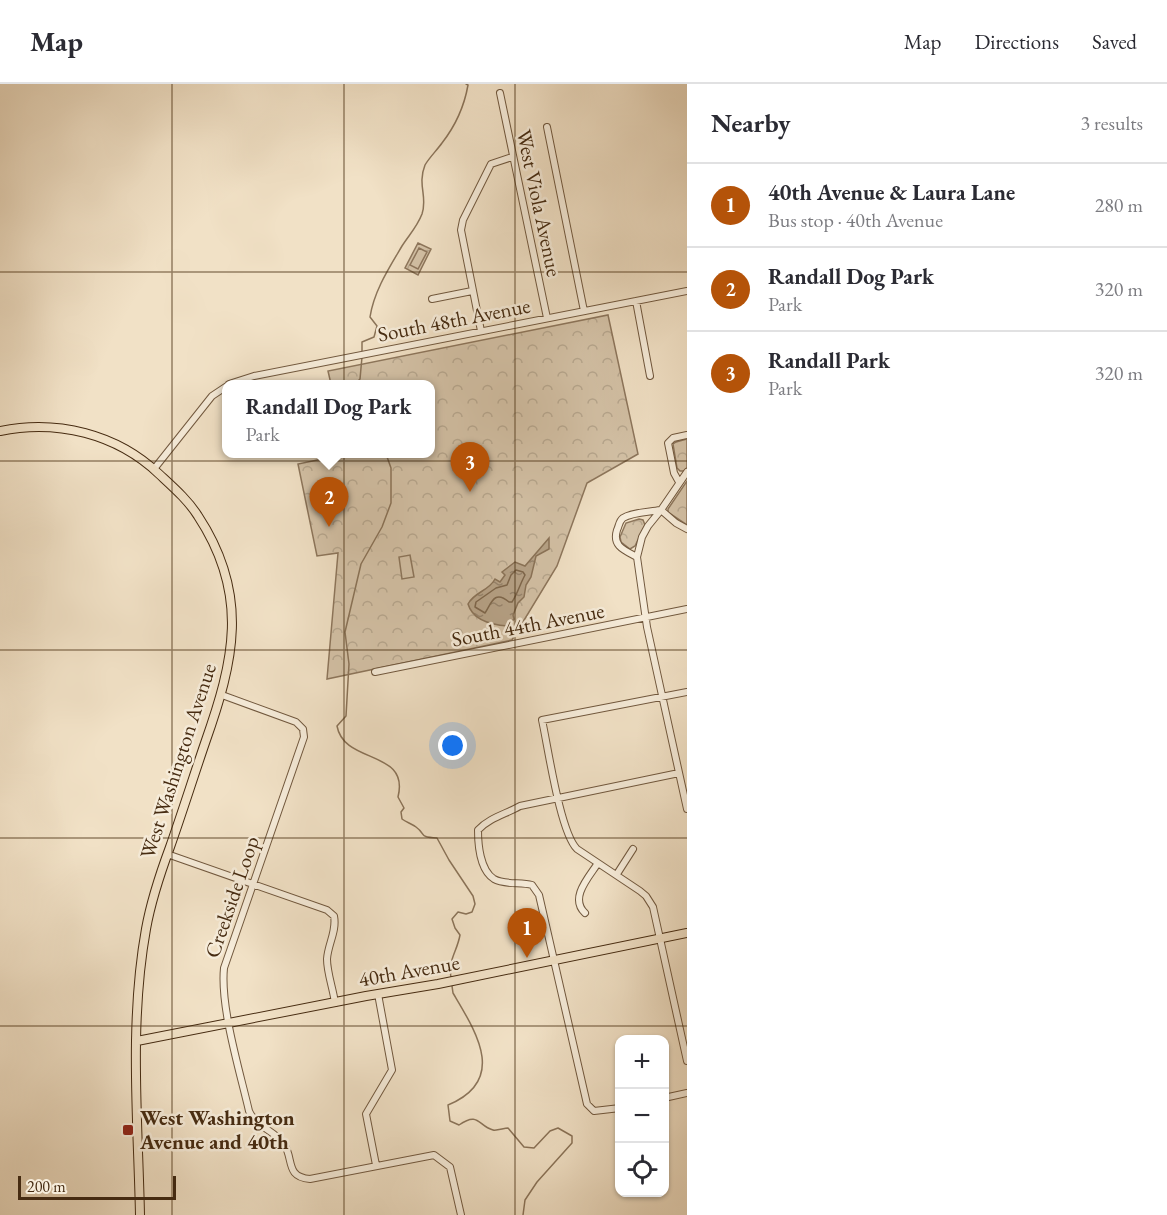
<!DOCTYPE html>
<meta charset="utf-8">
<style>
:root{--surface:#fff;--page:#f2f2f3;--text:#2b2b33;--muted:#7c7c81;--line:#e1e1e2;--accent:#b45309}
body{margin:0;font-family:"EB Garamond",serif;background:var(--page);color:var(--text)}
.controls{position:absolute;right:18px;bottom:18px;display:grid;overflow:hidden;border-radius:12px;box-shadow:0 2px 4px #0004}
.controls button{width:54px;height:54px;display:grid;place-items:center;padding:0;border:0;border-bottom:2px solid var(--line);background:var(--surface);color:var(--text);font:30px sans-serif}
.scale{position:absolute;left:18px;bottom:15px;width:158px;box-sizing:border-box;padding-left:6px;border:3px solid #462b11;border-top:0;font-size:16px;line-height:21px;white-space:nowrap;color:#462b11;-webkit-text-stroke:4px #f6ecda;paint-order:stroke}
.you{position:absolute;left:453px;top:662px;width:21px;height:21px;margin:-15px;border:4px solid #fff;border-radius:50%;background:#1a73e8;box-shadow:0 0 0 9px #1a73e833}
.badge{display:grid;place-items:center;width:39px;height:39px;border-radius:50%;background:var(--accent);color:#fff;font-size:20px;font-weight:700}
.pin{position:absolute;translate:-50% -50px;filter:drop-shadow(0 2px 3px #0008)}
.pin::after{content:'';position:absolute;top:32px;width:21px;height:18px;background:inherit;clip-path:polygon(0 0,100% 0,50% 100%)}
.popup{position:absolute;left:222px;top:296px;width:213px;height:78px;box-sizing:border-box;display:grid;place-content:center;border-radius:12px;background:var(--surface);filter:drop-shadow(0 2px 4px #0005);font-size:20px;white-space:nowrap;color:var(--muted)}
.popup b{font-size:22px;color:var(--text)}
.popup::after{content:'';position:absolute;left:50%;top:100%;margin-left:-12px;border:12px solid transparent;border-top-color:var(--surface)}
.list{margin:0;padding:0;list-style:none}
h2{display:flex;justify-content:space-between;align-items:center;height:78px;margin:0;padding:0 24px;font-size:26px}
h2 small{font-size:20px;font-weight:400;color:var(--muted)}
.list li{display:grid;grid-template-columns:39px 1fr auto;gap:18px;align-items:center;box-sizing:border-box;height:84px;padding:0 24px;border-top:2px solid var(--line)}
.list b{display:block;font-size:22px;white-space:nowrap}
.list p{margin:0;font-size:20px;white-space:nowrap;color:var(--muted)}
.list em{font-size:20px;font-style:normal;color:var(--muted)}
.icon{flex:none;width:33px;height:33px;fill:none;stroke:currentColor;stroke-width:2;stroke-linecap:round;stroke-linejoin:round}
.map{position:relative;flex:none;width:687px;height:1131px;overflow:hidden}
header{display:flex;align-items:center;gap:36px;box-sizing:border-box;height:84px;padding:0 30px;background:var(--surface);border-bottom:2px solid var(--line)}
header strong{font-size:28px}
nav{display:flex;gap:33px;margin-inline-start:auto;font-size:21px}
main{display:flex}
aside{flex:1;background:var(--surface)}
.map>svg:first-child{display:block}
.park{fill:url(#park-crowns);stroke:#8d765c;stroke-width:1.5}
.garden{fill:#d4c2a7;stroke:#8d765c;stroke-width:1.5}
.water{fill:url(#water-ripples);stroke:#8a7358;stroke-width:1.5}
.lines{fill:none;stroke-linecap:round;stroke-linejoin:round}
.shore{stroke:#7e674c;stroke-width:1.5}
.stream{stroke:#8a7358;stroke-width:1.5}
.minor-casing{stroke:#71583e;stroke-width:8}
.major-casing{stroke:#462b11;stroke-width:10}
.minor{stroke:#f6ecda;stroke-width:6}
.major{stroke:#f1e1c6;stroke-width:8}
.grid{fill:none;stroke:#462b11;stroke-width:1.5;stroke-opacity:0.55}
.poi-dot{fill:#8f2418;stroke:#f6ecda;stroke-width:2}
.labels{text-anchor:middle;stroke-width:5;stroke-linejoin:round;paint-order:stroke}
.street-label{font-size:21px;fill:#462b11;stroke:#f6ecda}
.poi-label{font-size:21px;font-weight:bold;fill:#462b11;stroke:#f6ecda;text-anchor:start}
</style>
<header>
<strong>Map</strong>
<nav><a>Map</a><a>Directions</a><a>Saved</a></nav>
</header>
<main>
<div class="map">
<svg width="687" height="1131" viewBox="0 0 687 1131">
<defs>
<pattern id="park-crowns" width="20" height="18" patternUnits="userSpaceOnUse" patternTransform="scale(1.5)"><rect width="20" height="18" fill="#d4c2a7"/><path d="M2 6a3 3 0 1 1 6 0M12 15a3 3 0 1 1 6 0" fill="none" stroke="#b7a78f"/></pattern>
<pattern id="water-ripples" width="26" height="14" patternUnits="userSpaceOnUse" patternTransform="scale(1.5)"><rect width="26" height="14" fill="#b7a388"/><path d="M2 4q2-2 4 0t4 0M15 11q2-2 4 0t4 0" fill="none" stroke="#97856e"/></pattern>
</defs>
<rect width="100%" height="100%" fill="#f1e1c6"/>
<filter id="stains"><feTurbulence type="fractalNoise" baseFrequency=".00333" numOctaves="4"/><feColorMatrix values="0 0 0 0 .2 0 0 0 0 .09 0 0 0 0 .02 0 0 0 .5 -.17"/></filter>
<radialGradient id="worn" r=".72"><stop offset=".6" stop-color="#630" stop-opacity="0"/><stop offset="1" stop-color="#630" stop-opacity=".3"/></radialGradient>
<!-- park -->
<path class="park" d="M418,159L431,165L418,191L405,184Z
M608,231L638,370L587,399L557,482L512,556L327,595L338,469L317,472L298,380L346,370H431V300H331L328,287Z
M687,355V383L685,387H680L677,384L673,360L676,358Z
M687,397V441L668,428V425Z
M639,435L643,436L645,441L635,462L630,465L621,458L620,453L626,439Z"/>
<!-- garden -->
<path class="garden" d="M419,164L427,168L418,185L410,181Z
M410,471L414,493L402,495L399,473Z"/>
<!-- water -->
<path class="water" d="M549,454V465L536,472L531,493L526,501L524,513L518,519L513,531L514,535L508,542C493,541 473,537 468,520C474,508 489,507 495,495L500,498L505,491L502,488L515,478L525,482Z"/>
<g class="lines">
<!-- shore -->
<path class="shore" d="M516,486L523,488L525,491C520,500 518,509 512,518H509C494,505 491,520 485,529L475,523L476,518L496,504L507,501L511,491Z"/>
<!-- stream -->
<path class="stream" d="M362,269V258L374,253L377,242L370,233C374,207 389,184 402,162C409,151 417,143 422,130C428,113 417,101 425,81C429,74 437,66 442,59C456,41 464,24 468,1L466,0
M355,300L360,295L362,273
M386,370L391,384V419L382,443L361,480L345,548L349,580L346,632L337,642C344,681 410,665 398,713L404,724L401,728L402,735C406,738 412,740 416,743C427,751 418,753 437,754L449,776L473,812L475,820L472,828L466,830L458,828L452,835L455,844L460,851C457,868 448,875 451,894
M452,902L453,909C476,948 508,996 448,1021L450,1037L459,1041C479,1027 478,1042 493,1046C497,1047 504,1044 508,1044L524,1063L534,1064L550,1047L558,1044L572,1052V1059L537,1098L525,1116L523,1131"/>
<!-- minor casing -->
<g class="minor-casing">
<path id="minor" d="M500,9L547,234
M547,43L584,227
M432,215L472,207
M636,217L650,292
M481,247L461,146L463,136L491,80L512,73
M229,300L254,292L687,207
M154,385L212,312L227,302
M687,388L661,426L648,442L642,453L637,473L647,543L687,725
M679,398L674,389L668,359L673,354L687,351
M661,426L676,439L687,445
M637,473C624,466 612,462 617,446C619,442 619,437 623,434C632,428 650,428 660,426
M375,588L687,525
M687,608L542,636C548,663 560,748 577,765L640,807L646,812L653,823L687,977
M222,611L296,638L303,645L304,653L224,884C220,923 240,988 249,1027C256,1043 274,1046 284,1060C294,1075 285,1093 310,1095L434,1071L450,1083L461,1131
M167,770L327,826L334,832C337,847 328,860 327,875C327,889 333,904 335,919
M617,790L633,765
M585,829C569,814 589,793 598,779
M664,1014L687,1009
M620,1024L594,1027L587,1020L539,811L532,801C521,798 504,801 494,795C480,786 478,760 478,746C489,734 506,730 520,722L679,689
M376,1081L366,1030L392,986L378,910"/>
</g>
<!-- major casing -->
<g class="major-casing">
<path id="major" d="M0,347C57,335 117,350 159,390C173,403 188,416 198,432C250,511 234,577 205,659C193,694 182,729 170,763C160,790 151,817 146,845C129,939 138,1036 140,1131
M137,957L366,912L438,900L687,849"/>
</g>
<!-- minor -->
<use href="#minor" class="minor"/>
<!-- major -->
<use href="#major" class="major"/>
</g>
<!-- grid -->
<path class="grid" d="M172,0V1131M344,0V1131M515,0V1131M0,188H687M0,377H687M0,566H687M0,754H687M0,942H687"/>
<!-- markers -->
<rect class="poi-dot" x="122" y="1040" width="12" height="12" rx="3"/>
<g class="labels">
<!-- street labels -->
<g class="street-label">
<text transform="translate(539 119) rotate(78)" y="7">West Viola Avenue</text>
<text transform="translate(454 236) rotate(-11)" y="7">South 48th Avenue</text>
<text transform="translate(528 541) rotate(-11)" y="7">South 44th Avenue</text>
<text transform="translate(178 677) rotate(-72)" y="7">West Washington Avenue</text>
<text transform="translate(232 813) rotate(-71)" y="7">Creekside Loop</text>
<text transform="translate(409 887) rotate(-10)" y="7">40th Avenue</text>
</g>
<!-- poi labels -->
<g class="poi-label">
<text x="140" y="1041">West Washington<tspan x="140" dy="24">Avenue and 40th</tspan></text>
</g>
</g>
<rect width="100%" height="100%" filter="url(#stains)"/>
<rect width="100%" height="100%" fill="url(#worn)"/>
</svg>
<div class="controls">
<button>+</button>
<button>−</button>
<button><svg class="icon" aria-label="locate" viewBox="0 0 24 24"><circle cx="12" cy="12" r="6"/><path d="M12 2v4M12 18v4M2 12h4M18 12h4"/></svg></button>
</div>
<div class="scale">200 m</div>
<div class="you"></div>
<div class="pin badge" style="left:527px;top:874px">1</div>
<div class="pin badge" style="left:329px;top:443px">2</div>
<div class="popup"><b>Randall Dog Park</b>Park</div>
<div class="pin badge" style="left:470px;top:408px">3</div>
</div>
<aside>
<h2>Nearby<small>3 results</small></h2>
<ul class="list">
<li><span class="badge">1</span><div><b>40th Avenue &amp; Laura Lane</b><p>Bus stop · 40th Avenue</p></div><em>280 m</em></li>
<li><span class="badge">2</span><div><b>Randall Dog Park</b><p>Park</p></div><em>320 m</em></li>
<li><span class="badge">3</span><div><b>Randall Park</b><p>Park</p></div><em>320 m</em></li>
</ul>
</aside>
</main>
